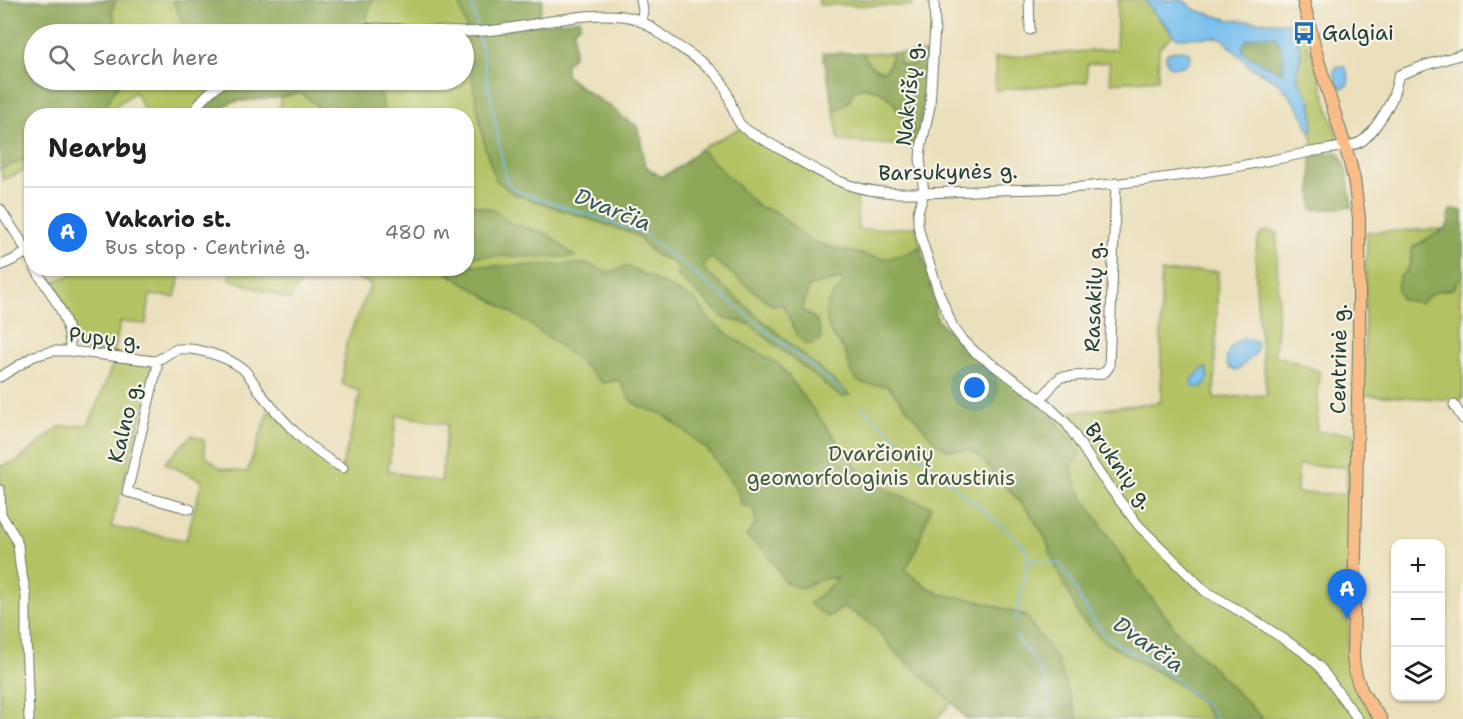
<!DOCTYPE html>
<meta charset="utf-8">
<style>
:root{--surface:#fff;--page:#f2f2f2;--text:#202124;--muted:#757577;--line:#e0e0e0;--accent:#1a73e8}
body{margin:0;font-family:"Shantell Sans",sans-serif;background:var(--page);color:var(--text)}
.controls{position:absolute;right:18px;bottom:18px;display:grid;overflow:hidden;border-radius:12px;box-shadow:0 2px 4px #0004}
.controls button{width:54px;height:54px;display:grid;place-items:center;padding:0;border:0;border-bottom:2px solid var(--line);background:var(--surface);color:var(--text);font:30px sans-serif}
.you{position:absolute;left:975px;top:388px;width:21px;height:21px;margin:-15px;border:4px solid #fff;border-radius:50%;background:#1a73e8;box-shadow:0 0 0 9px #1a73e833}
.badge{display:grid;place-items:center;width:39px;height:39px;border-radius:50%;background:var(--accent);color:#fff;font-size:20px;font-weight:700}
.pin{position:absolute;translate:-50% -50px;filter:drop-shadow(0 2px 3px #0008)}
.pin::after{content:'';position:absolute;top:32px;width:21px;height:18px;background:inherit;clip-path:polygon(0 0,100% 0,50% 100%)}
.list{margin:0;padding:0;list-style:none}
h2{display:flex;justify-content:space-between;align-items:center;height:78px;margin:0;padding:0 24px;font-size:26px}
h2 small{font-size:20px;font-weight:400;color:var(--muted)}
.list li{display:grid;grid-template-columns:39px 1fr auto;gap:18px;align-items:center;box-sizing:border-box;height:90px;padding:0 24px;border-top:2px solid var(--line)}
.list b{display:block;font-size:22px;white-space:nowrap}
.list p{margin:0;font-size:20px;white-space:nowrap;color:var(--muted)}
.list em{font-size:20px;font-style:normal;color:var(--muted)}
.icon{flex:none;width:33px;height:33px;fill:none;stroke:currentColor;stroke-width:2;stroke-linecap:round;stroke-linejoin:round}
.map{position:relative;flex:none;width:1463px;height:719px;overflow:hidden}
.search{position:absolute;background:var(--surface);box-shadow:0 2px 4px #0004;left:24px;top:24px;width:450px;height:66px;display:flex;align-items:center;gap:15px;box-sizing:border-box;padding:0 21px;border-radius:33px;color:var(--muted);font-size:22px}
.panel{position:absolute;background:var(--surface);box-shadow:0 2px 4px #0004;left:24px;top:108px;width:450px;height:168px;border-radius:24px}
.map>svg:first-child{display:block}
.green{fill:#b3c264;stroke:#69804c;stroke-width:1.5;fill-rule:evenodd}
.forest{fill:#8ea85a;stroke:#567247;stroke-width:1.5}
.water{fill:#77bfef;stroke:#4b7e92;stroke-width:1.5;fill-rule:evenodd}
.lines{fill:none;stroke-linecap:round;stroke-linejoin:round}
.stream{stroke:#77bfef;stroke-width:1.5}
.minor-casing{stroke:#667663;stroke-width:11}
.major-casing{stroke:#667663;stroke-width:14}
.minor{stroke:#fff;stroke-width:9}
.major{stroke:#f8bd89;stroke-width:12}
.labels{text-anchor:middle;stroke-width:4.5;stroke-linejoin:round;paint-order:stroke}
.poi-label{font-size:21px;fill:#1f3d34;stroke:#f7f3e8;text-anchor:start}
.street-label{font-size:21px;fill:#1f3d34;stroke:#f7f3e8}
.park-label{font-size:21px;fill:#3d583e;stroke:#f7f3e8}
.water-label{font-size:22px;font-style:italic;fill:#315759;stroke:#f7f3e8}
</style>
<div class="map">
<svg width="1463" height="719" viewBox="0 0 1463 719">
<rect width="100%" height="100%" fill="#f7f3e8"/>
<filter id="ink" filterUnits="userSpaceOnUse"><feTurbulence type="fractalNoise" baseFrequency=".0167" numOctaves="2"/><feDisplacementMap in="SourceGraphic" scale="12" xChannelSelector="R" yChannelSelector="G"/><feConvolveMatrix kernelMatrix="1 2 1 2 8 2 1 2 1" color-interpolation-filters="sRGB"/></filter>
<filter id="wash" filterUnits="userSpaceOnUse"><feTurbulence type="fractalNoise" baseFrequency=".008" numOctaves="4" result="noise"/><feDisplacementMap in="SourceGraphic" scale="24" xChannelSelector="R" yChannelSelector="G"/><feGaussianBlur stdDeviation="1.35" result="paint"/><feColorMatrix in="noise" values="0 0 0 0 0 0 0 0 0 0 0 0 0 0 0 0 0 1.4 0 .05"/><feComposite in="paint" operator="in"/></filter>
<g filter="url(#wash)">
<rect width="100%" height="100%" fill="#eadfba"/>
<!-- green -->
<path class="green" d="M116,0H543L538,21L565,75L600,101L611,107L625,119L637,126C638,131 640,136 641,141C645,163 639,165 662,177L678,168L700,149L738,129L843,187L857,192L858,230L916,227L935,303V314L939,322L1040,404L1050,415L1161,402V272L1218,271L1214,398L1267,395C1264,366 1248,254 1260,235C1265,229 1271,231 1277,232L1278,305L1275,355L1319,371L1317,432L1354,433L1348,658L1376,719H967L952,702L936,719H0V466L17,461L59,427L89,424L112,366L114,353L83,350L78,346L69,319L48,284L85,269H182L175,297L150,295L146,324L120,322L114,353L151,365L154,369L111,527L186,540L202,481L165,463L192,435L204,440L205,455L220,468L247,472L269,410L341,470L353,426L360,392L342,384L346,343L371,284L336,269L466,268V116L279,115L280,97L232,102L224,106L219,115H147L135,92L111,109V115H101L112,94L122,80H464V34H119L112,11ZM397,415L447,424L441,482L388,471ZM1298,465L1347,467L1346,494L1297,493Z
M818,0H911L912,6L819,5Z
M1118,0H1145C1151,14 1165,23 1173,35L1159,48L1158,79L1111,83L1109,62L1087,64V82L995,90V58L1116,49Z
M1302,21L1307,45L1312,52L1338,141L1334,144L1314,148L1310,130H1312L1310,100L1298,79L1297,72L1301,54L1297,36L1291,23Z
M863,53H891L890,65L885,71C871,69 869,65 863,53Z
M901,53H927V56C916,65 912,68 898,63Z
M862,87L880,91L892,101L899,112L908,120L912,129L909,146L839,141L834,112L848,102L854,91Z
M31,157V168L3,180L0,169Z
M1445,229L1413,247C1408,261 1414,266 1400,277L1429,294L1441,290L1453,289L1458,280L1463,275C1463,289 1455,299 1463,312V398L1459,400L1363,395L1367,232Z
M259,268L265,270L266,268L307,269L290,300L229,279L231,269Z"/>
<!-- forest -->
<path class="forest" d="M0,0H116L112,11L119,34H34V80H122L112,94L101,115L32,116L31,157L0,169Z
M173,0H372L367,16L368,34H187Z
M458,0H543L538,21L467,30Z
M580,19V25L574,29V55L566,64V75L578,86L611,107L625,119L637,126C638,131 640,136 641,141C645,163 639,165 662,177L678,168L700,149L759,207L775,211L805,237L817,243L838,249L885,259L909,253L921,246L935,303V314L939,322C986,361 1046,400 1080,452L1079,456L1071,465L1072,473L1078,489L1132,573L1176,630L1263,719H1213L1200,702L1179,684L1104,642L1080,617L1058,572L1044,535L1029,512L978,455L968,450H948L935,442L889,387C879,383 865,387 858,381C850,375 849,361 845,352C842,345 835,339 831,333C829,329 828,324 827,320C823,302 832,296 843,284L842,279L809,286L802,310C817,319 820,322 821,340L807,345L799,338L783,305H772L712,258L708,259L703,267L706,272L850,395L841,397L749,324L724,318L677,275L679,267L670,260L655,255L635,234L514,194L496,180L485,148L471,73L467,35Z
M1261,36H1275C1283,48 1286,59 1282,73L1249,57L1242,50C1245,37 1249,38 1261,36Z
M823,53H863C869,65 871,69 885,71L890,65L891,53H901L898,63C912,68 916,65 927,56L925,96L917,147L909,146L912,129L908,120L899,112L892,101L880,91L862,87L854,91L848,102L834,112Z
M232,80H377L386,115H319L317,105L300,93L281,97L232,102L224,106L219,115L196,116L215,90Z
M1338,152C1347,163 1350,192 1352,207L1312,210L1311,156Z
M467,203L497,211L510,223L548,234L575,257L467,256Z
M1451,210H1459L1463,212V275L1458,280L1453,289C1438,290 1431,292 1421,303L1401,299C1397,291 1395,282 1402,275C1405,272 1408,271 1409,267C1412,261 1411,253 1413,247L1445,229L1449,222L1448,215Z
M588,264L609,273L625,266L642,273L695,300L710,320L736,340L779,364L858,469L893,493L931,506L915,553L905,570L920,582L939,594L975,600L1025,615L1058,662L1078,719H967L952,702L897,654L872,624L844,607L828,617L809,604L825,591L838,577L817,580L802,589L785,582L765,550L746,537L756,523L753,508L741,505L740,498L735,487L708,450L663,414L641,407L631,401L619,380L603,383C556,338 500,304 444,271L447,269L466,268L467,265L502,266Z"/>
<!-- water -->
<path class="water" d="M1145,0H1183L1195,10L1230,20L1291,23L1297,36L1301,54L1297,72L1298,79L1310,100L1313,113V128L1310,130L1308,129L1302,113L1287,92L1275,80L1250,67L1223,39L1217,37L1178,38C1172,35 1171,31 1168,27C1160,17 1150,11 1145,0ZM1261,36H1275C1283,48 1286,59 1282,73L1249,57L1242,50C1245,37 1249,38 1261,36Z
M1182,50L1188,52L1190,54L1189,62C1183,67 1176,68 1169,66L1166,59V54L1173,51Z
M1338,66L1345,67L1349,77L1348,84L1343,88L1339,86L1334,74V70Z
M1243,338L1254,340L1257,344L1256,353L1238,370C1225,371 1224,357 1231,348C1234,344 1239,341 1243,338Z
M1206,368C1212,379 1204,391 1192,386L1191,382C1194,377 1201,369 1206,368Z"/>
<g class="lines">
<!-- stream -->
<path class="stream" d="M471,0L477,27
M479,37L506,179L510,186L520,192L643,233L844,392
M861,407L1017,539L1026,549L1028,559L1059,564L1070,577L1081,601L1102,632L1123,648L1162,668L1208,707L1215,719
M1015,623L1028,560
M1016,634V637L1032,657L1045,683L1050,714L1052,719"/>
</g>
</g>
<g filter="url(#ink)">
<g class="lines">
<!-- minor casing -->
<g class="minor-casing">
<path id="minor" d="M641,0L643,10L641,22
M934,0L935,26L930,106L921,148L920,159L924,193L918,212V225L922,241L939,293L953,327L963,340L975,352L1041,399L1067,424L1101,476L1139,526L1188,574L1205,591L1250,617L1302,651L1319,666L1358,719
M1029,0L1030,30
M329,34C383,20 440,37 495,30C536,26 596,7 636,19C647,23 656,31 666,38C684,51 708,63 722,82C730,94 733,117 741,125C747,132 758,136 766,141C790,155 813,170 839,181C877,199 932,192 974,191C1013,189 1053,190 1093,186C1166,179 1238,168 1310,152C1322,149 1354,147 1362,141C1371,135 1385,113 1390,103C1395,94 1396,84 1399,75L1426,65L1463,54
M194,116C198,99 213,89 227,80
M0,209L21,241L32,261
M0,266L19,257L32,248
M35,268C52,297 71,316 70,351
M157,361V368L127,492L190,509
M0,377L34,356L53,351H70L154,361C164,359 169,351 178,349C197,347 228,357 243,369C251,376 256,387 262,395C285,423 310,451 343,468
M1041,399L1056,381L1061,377L1100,374L1105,372L1109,367L1116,183
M1454,405L1463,419
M0,490L1,514L5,521L15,537L18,545L20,565L26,595V636L29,719"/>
</g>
<!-- major casing -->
<g class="major-casing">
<path id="major" d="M1303,0L1318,60L1349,159L1354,179L1359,218V347L1353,659C1356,687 1365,698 1381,719"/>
</g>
<!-- minor -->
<use href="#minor" class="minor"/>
<!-- major -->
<use href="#major" class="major"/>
</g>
</g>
<!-- icons -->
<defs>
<g id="bus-bare" transform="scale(1.8)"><path d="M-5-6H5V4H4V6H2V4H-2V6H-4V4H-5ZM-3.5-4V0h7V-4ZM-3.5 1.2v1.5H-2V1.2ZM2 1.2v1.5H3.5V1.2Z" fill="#1f6fb2" stroke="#f7f3e8" stroke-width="2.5" paint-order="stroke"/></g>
</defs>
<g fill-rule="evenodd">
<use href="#bus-bare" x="1304" y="33"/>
</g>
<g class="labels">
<!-- poi labels -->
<g class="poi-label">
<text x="1322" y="40">Galgiai</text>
</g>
<!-- street labels -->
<g class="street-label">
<text transform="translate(909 94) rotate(-84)" y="7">Nakvišų g.</text>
<text transform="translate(948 172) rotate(-1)" y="7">Barsukynės g.</text>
<text transform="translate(1094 297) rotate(-88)" y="7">Rasakilų g.</text>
<text transform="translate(105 338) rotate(6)" y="7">Pupų g.</text>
<text transform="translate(1339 359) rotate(-89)" y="7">Centrinė g.</text>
<text transform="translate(125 422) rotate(-76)" y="7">Kalno g.</text>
<text transform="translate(1119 466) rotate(54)" y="7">Bruknių g.</text>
</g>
<!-- park labels -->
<g class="park-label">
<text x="881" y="461">Dvarčionių<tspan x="881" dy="24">geomorfologinis draustinis</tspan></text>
</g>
<!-- water labels -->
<g class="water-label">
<text transform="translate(613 209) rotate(22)" y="8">Dvarčia</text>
<text transform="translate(1149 644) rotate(35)" y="8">Dvarčia</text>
</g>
</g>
</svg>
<div class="controls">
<button>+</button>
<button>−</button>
<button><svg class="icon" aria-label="layers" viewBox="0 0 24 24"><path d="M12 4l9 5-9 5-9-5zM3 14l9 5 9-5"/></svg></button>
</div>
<div class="you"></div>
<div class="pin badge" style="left:1347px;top:619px">A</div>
<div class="search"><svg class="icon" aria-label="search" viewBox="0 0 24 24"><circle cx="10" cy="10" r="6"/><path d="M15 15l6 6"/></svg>Search here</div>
<section class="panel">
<h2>Nearby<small></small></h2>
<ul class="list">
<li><span class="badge">A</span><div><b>Vakario st.</b><p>Bus stop · Centrinė g.</p></div><em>480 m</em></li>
</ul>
</section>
</div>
